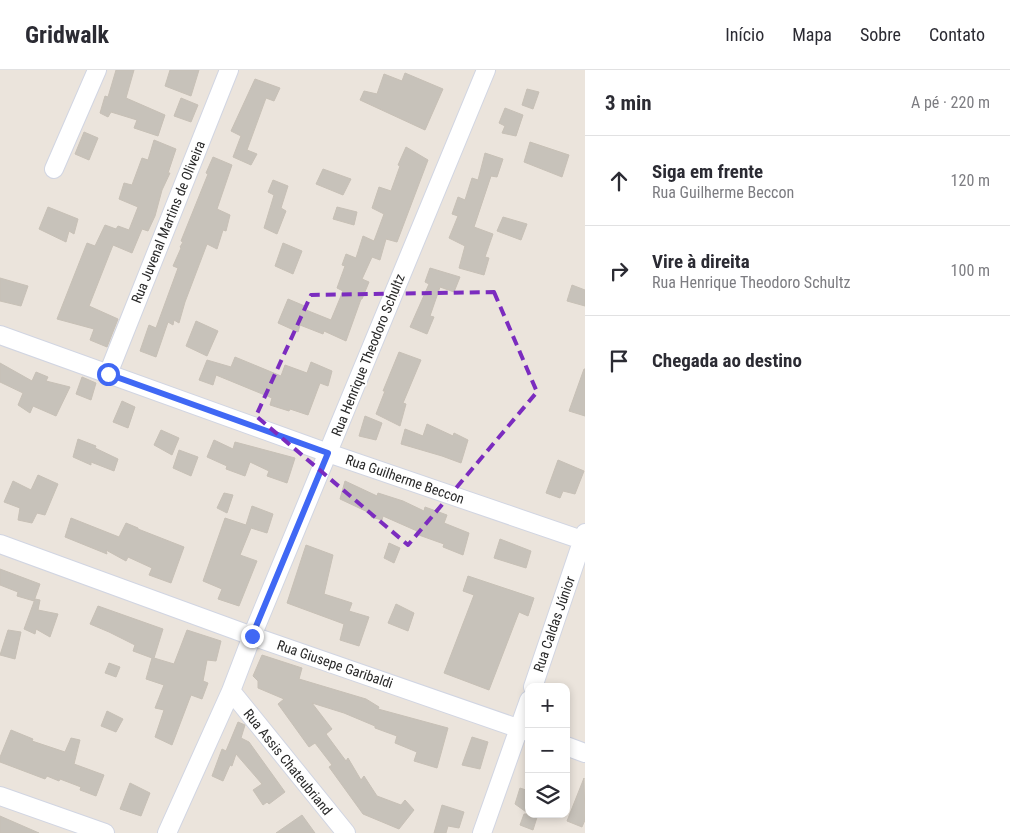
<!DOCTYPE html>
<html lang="pt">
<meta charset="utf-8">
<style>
:root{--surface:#fff;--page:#f7f7f7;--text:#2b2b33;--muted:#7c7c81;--line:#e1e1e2}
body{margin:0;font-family:"Roboto Condensed",sans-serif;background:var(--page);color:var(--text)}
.controls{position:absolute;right:15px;bottom:15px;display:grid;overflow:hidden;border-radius:10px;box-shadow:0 2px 8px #0003}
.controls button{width:45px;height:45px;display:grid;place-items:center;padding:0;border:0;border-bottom:1px solid var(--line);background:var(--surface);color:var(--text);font:25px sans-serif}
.stop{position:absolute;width:15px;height:15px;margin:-11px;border:4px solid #4068f4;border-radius:50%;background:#fff}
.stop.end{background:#4068f4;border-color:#fff;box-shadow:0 1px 5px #0008}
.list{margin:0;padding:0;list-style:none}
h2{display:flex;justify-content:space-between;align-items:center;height:65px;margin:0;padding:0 20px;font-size:21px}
h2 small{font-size:16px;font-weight:400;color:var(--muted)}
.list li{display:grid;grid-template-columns:32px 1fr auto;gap:15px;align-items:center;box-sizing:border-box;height:90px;padding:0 20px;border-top:1px solid var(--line)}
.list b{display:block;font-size:19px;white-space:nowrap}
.list p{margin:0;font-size:16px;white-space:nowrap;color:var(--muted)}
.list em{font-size:16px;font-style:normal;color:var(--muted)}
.icon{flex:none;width:28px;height:28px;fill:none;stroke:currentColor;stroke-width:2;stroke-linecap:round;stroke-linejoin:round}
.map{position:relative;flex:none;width:585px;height:763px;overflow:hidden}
header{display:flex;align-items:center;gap:30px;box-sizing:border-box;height:70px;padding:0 25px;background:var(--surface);border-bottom:1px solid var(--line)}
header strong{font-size:24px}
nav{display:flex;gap:28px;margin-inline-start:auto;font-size:18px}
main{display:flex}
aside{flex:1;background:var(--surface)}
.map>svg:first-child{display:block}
.building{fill:#c7c2ba;stroke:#c7c0b6}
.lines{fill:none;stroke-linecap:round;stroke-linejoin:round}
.minor-casing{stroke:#d1d5e2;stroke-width:20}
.minor{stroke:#fff;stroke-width:18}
.route{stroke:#4068f4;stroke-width:6}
.marked{fill:none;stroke:#7b2cbf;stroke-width:4;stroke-dasharray:10 6;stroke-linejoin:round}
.labels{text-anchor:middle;stroke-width:4;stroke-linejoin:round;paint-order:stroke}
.street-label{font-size:14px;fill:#2a2a2a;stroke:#fff}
</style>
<header>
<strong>Gridwalk</strong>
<nav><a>Início</a><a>Mapa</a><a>Sobre</a><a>Contato</a></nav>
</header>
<main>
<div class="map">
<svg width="585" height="763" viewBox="0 0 585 763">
<rect width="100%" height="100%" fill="#ebe4dc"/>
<!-- building -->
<path class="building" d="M116,0H134L126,28L165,45L158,66L134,58L137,50L111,42L108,47L100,43L105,26L108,27Z
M170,0H199L191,26L165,16Z
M405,3L443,19L425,60L360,30L364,21L377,24L384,4L402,11Z
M255,9L280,18L274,31L266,28L247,80L257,84L251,95L233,87L241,66L231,61Z
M527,19L539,22L533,39L522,35Z
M181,28L198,35L191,52L174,46Z
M505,38L523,45L516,66L502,63L505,56L499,53Z
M84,62L98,68L89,90L75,84Z
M154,70L176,79L168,103H170L162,120L155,146L148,161L142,159L132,183L113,175L89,236L118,249L107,277L90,270L94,259L57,249L87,173L95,176L105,155L116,159L118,156L129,160L138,137L119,129L124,113L132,115L142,88L148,90Z
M530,72L569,85L562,107L524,92Z
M406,77L428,90L397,172L386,169L380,190L372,187L362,209L369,212L362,229H361L346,271L324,261L323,264L300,255L298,262L278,253L288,229L307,237L306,240L331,250L343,221L337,218L345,196L342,195L346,184L356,188L363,166L374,171L384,144L372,138L379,117L391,121L400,96L398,95Z
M485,83L503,89L497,107L491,106L474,157L493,164L485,187L489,188L484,205L459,198L465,176L449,168L458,146L452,144L458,127L465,130L472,108L478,110Z
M213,87L232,95L217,139L230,145L226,161L223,160L217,179L207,174L185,232L179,253L174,250L173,255L168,252L156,287L140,281L149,255L156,258L178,198L173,196L181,178L180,177L183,172L181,171L208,104L206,103Z
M323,99L351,109L343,125L316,114Z
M273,110L288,116L281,138L286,141L277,164L264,158L274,125L268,122Z
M48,137L78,149L74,164L69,161L66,172L39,159Z
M337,137L357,142L354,155L333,149Z
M503,147L527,154L521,170L497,161Z
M283,173L302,181L293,204L275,196Z
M430,198L460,207L454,222L440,217L430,246L434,247L427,264L410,257L429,214L425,212Z
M0,208L28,216L21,236L0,231Z
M572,215L585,220V236L567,231Z
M196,251L218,261L207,286L186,276Z
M399,282L421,290L403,333L406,334L400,356L376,344L385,321H383Z
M235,287L281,306L285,295L307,303L311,292L332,301L328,316L320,313L308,345L290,339L289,341L270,335L272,328L216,305L213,315L199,310L207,290L231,297Z
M0,293L32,311L36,302L48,307L46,311L70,317L56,346L33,336L30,343L18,335L23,323L0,312Z
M584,299H585V346L569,341Z
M82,307L96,313L91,330L76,324Z
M122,331L135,337L128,358L113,352Z
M365,346L382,353L376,370L359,366Z
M427,354L453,366L454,363L468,370L461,393L442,386L401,374L405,359L423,366Z
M161,360L179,368L172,385L154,375Z
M78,369L96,376L95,378L118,389L114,401L91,392V395L73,387Z
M214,370L233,379L235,372L295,388L287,413L267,406L269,401L250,392L245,406L226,399L227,396L207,387Z
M179,380L198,387L191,406L173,398Z
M558,390L584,401L575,424L563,421L560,428L546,423Z
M38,405L58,414L45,445L37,443L32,453L18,450L20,438L4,432L13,411L31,420Z
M345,411L377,426L378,423L403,431L424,441L425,437L447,445L444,453L469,463L463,485L443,477L444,474L416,464L417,461L383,446L382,450L371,447L372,444L340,429Z
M224,423L233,425L227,443L217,438Z
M252,436L273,444L267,463L251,458L240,485L257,491L239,536L218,529L222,519L203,511L225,448L246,455Z
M71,448L119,467L126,453L138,458V459L184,477L171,513L149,505L152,498L128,487L126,491L106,480L107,484L65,467Z
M500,469L531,481L526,498L494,488Z
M389,473L400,478L394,493L384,488Z
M306,475L333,485L324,524L352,533L349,541L369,547L359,576L340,570L344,554L287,533Z
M0,499L40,514L34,531L17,526L18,522L0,515Z
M468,506L534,528L528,546L519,542L489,620L444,603L474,525L463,521Z
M35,529L40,530L38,540L58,544L50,567L36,559L35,564L24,559Z
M396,534L414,543L408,561L388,553Z
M98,536L163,559L154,588L174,594L187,560L221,571L216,591L207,590L203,611L208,613L202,629L191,625L172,675L155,667L164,640L155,638L164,615L146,609L152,588L133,581L135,575L109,562L90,554Z
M8,560L21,562L15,589L0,585Z
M262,585L302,598L299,609L366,629L379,637L378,639L448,658L437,698L414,691L417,682L395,673L397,666L375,658V656L344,643L312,633L332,659L326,664L346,691L348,688L361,710L364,706L377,726L401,735L405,730L414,740L399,759L363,744L329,697L332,695L315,673L309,677L278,634L284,629L258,618V611L253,606Z
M109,593L120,597L116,607L105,603Z
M107,641L123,649L116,662L101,656Z
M238,652L245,655L241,668L249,672L285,722L269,734L267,732L263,735L253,720L262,714L236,684L232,696L230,695L223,711L212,706L222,679L226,681Z
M11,660L33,669L32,671L65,682L71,668L80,670L74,694L104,705L96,726L80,720L81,717L60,709L59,711L47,706L45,709L0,692V687Z
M472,667L488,672L480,699L462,695Z
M584,708L585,750L582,757L567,751Z
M130,713L150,723L141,746L120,739Z
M520,718L529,721V744L515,734Z
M442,735L464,742L459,758L448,756L446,763H434Z
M524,744H538L533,760L520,755Z
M302,745L315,763H276Z
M0,746L39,763H0Z"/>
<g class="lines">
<!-- minor casing -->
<g class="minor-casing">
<path id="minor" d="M54,99L97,0
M0,265L328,383L585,471
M108,304L229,0
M0,474L252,566L529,662
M533,617L585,463
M231,621L346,763
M566,676L585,683
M0,726L105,763
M167,763L231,621L252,566L486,0
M482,763L529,630"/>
</g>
<!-- minor -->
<use href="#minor" class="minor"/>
</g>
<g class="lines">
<!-- route -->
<path class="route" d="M108,304L328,383L252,566"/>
</g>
<!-- marked area -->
<path class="marked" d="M494,222L537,322L408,475L256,346L311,225Z"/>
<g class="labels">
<!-- street labels -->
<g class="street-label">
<text transform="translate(168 152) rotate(-68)" y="5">Rua Juvenal Martins de Oliveira</text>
<text transform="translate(368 285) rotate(-68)" y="5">Rua Henrique Theodoro Schultz</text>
<text transform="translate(405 409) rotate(19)" y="5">Rua Guilherme Beccon</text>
<text transform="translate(554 554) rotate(-71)" y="5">Rua Caldas Júnior</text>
<text transform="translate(335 594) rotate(19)" y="5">Rua Giusepe Garibaldi</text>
<text transform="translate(288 692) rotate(51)" y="5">Rua Assis Chateubriand</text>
</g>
</g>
</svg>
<div class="controls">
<button>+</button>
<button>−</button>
<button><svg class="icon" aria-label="layers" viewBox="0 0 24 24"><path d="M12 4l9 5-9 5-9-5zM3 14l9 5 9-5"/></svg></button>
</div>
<div class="stop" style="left:108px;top:304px"></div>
<div class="stop end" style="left:252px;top:566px"></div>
</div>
<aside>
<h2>3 min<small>A pé · 220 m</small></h2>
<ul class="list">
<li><svg class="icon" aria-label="ahead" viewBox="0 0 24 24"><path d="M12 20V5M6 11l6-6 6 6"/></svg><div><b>Siga em frente</b><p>Rua Guilherme Beccon</p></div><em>120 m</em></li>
<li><svg class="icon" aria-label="right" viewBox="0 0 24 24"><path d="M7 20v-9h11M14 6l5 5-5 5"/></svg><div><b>Vire à direita</b><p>Rua Henrique Theodoro Schultz</p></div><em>100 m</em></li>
<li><svg class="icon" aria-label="arrive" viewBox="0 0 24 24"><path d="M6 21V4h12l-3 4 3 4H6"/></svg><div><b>Chegada ao destino</b></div></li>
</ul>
</aside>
</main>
